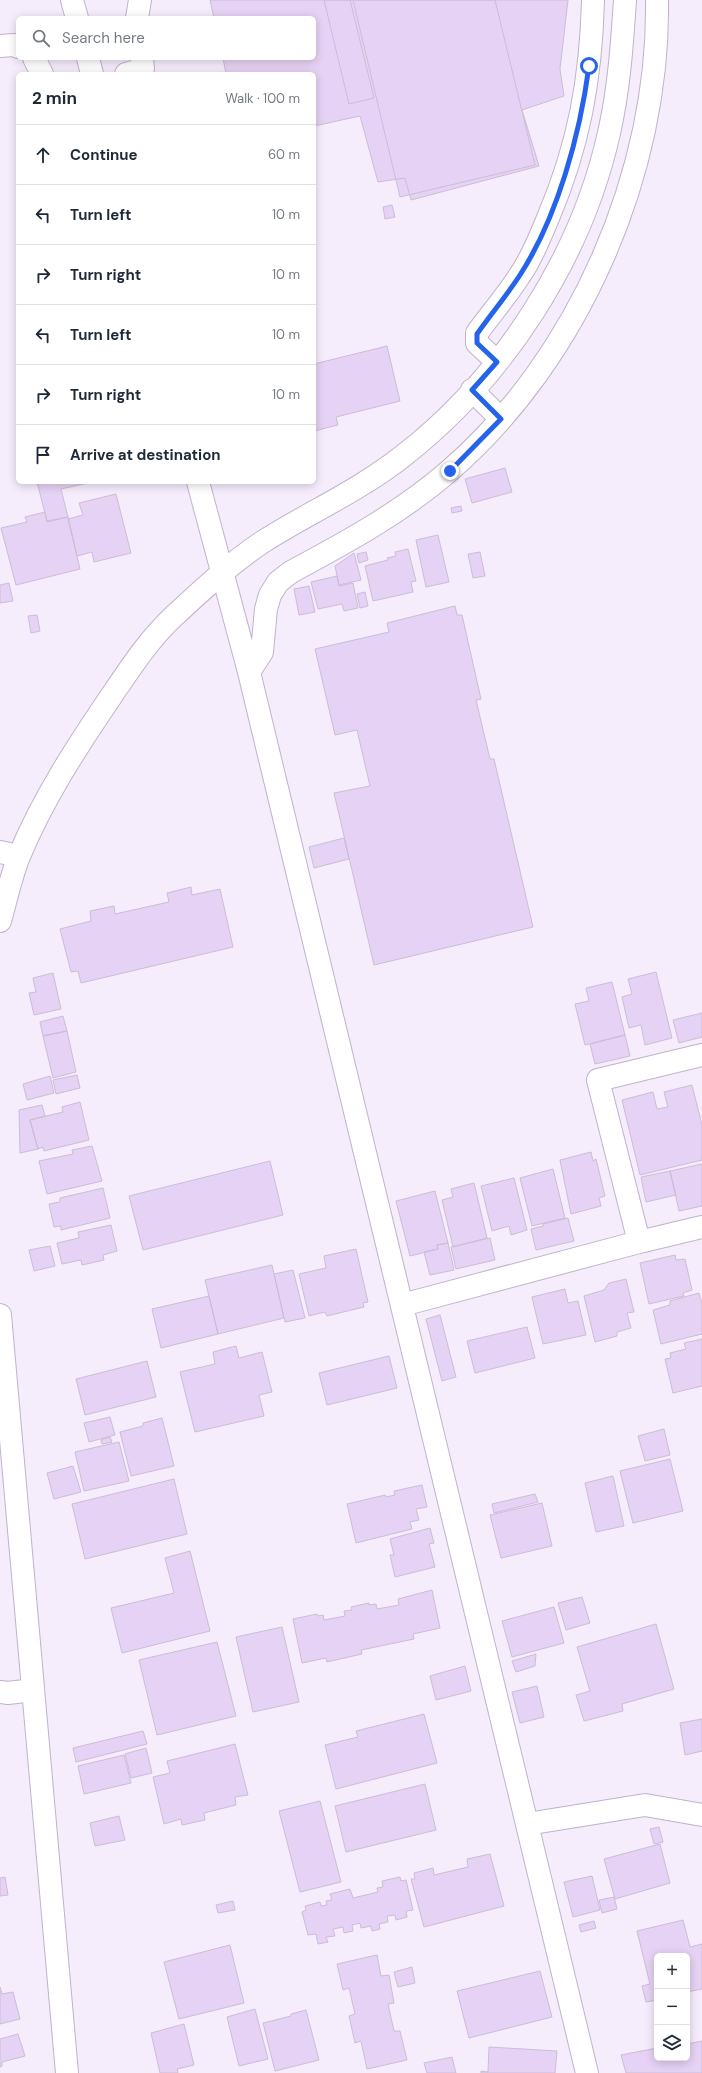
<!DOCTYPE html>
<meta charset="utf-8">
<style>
:root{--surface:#fff;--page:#f2f2f3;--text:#1f2937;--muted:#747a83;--line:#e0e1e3}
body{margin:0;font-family:"DM Sans",sans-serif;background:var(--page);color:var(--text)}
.controls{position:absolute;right:12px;bottom:12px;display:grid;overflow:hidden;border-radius:6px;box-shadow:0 2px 10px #0003}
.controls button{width:36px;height:36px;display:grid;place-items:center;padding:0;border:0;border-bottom:1px solid var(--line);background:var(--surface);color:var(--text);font:20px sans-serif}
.stop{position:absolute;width:12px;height:12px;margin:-9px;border:3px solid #2563eb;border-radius:50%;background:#fff}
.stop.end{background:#2563eb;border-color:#fff;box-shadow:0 1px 4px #0008}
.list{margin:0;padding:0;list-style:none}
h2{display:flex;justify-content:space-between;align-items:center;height:52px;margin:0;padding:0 16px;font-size:17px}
h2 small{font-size:13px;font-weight:400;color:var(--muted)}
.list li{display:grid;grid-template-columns:26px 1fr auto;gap:12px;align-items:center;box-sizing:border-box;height:60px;padding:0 16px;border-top:1px solid var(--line)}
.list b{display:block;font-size:15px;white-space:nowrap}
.list em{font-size:13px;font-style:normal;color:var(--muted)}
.icon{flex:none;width:22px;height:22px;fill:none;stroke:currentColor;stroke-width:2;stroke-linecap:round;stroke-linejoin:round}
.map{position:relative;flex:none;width:702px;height:2073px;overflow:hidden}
.search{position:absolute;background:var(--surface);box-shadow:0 2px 10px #0003;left:16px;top:16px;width:300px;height:44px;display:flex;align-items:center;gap:10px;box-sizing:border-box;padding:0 14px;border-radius:6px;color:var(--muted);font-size:15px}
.panel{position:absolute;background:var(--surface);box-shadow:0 2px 10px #0003;left:16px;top:72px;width:300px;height:412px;border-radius:6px}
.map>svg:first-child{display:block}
.building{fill:#e6d2f4;stroke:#cbbdd6}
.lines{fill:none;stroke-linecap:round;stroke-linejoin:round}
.minor-casing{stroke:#c1b2cb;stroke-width:24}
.minor{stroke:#fff;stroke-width:22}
.route{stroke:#2563eb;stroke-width:5}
</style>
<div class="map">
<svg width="702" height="2073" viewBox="0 0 702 2073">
<rect width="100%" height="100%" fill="#f5ecfc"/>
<!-- building -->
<path class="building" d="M210,0H568L560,69L564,96L522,110L539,166L411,200L405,178L378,182L360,116L314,126V74H226L223,58H314V18H214Z
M324,0H350L374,98L349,104Z
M353,0H495L535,165L400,197Z
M392,205L395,217L385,219L383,207Z
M387,346L400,401L336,417L338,425L314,431V364Z
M505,468L512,492L472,503L465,479Z
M37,482H92L61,489L68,517L47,521Z
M116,494L131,553L94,562L92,552L77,556L68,519L83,515L79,503Z
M461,506L462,511L452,513L451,508Z
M45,512L47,522L68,517L80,569L16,585L1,528L27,522L25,517Z
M438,535L449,582L426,587L416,540Z
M408,549L416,581L411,582L413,592L373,601L365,566L388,560L387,558L396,556L395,552Z
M366,552L368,560L359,563L357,554Z
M480,552L485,576L473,578L468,554Z
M354,553L361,580L339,585L335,566Z
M337,576L339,586L353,583L358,608L344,611L342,604L318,609L311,582Z
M9,583L13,601L0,603V585Z
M309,586L315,612L299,615L294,589Z
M365,592L368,606L360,608L357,594Z
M455,606L457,615H462L481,699L476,700L490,759H494L533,927L374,965L334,793L370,786L357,730L335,735L315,649L389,632L387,623Z
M37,615L40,631L31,633L28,616Z
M344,838L349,859L314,868L309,847Z
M191,887L192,895L220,889L233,947L81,983L78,971L71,972L60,929L91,921L90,911L114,906L115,914L169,902L167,893Z
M656,972L672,1038L645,1045L641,1025L629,1028L622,997L632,994L628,979Z
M53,973L61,1009L34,1015L29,993L36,992L33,978Z
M612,982L625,1035L585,1045L575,1004L589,1001L586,988Z
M702,1013V1037L679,1043L673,1020Z
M63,1016L67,1031L43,1036L40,1022Z
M67,1031L76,1072L53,1078L43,1036Z
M625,1035L630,1056L595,1064L590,1044Z
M77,1075L80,1088L56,1094L53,1080Z
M50,1076L54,1093L27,1100L23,1084Z
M692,1085L702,1125V1160L640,1175L622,1100L653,1092L657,1109L668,1107L664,1092Z
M80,1102L89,1140L44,1151L43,1147L38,1149L30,1120L63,1112L62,1107Z
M42,1105L45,1116L30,1120L38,1149L20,1153L19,1110Z
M92,1146L102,1181L47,1194L39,1161L73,1154L72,1150Z
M591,1152L593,1161L596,1159L605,1196L599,1198L601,1206L571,1214L560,1160Z
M270,1161L283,1215L143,1250L129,1196Z
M702,1164V1206L679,1211L670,1171Z
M553,1169L565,1218L532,1226L520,1178Z
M670,1171L676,1195L646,1202L641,1177Z
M514,1178L527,1230L511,1235L509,1226L492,1231L481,1186Z
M474,1183L487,1238L453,1247L442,1200L453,1197L451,1189Z
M103,1188L110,1218L61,1230V1226L54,1227L49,1204L60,1202V1198Z
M435,1191L448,1243L437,1245L438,1249L410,1256L396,1201Z
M568,1218L574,1241L536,1250L531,1229L543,1226V1224Z
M111,1225L117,1251L103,1255L104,1260L82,1265L81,1260L62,1264L57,1243L79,1238L78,1232Z
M490,1238L495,1260L456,1269L451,1247Z
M448,1243L454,1270L430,1275L424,1252L438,1249L437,1245Z
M50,1246L55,1266L34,1271L29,1250Z
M356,1249L368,1302L363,1303L364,1307L327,1316L325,1312L309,1316L299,1274L326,1268L324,1256Z
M675,1255L676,1260L685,1259L692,1290L683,1293L684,1296L649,1304L640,1263Z
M272,1265L284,1318L218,1334L205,1280Z
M293,1270L305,1318L285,1322L274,1274Z
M626,1279L634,1312L627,1313L631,1328L617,1332V1336L595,1342L584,1296L604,1290L609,1283Z
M565,1289L568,1303L578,1301L586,1335L543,1344L532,1297Z
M699,1293L702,1304V1334L661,1344L653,1310L670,1305V1301Z
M209,1296L218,1334L161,1348L152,1309Z
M440,1315L456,1377L442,1381L426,1319Z
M527,1327L535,1358L475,1373L467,1341Z
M702,1339V1386L673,1393L665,1359L671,1358L670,1353L686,1349L684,1343Z
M236,1346L239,1358L262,1352L272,1392L259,1395L264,1416L195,1432L180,1372L215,1364L213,1352Z
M389,1356L397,1388L327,1405L319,1373Z
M147,1361L156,1397L85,1415L76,1379Z
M110,1417L115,1435L89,1442L84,1423Z
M162,1418L174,1466L131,1476L120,1432L143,1426V1423Z
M664,1429L670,1455L645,1461L638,1436Z
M110,1437L112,1442L102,1444L101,1440Z
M119,1442L129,1481L84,1491L75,1452Z
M670,1459L683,1511L633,1523L620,1471Z
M73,1466L81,1492L54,1499L47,1473Z
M613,1476L624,1526L596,1532L585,1483Z
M174,1479L187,1534L85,1559L72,1504Z
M422,1485L427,1507L416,1509L419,1520L410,1522L412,1529L356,1543L347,1504L385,1495L386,1497L395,1495L394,1491Z
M535,1494L538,1502L494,1513L492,1504Z
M542,1503L552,1546L501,1558L490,1515Z
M430,1528L434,1543L429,1544L435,1567L395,1577L390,1555H394L390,1539Z
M190,1551L210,1631L122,1653L111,1608L174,1593L165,1558Z
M432,1590L440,1628L413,1634L414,1639L361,1650L362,1654L327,1662L326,1658L302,1663L293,1619L317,1614L318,1616L323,1615L324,1620L345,1616L344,1611L352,1610L351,1607L369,1603V1605L376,1604L377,1609L399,1605L398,1599Z
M582,1597L590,1623L566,1630L558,1603Z
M554,1607L564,1643L512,1657L502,1621Z
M656,1624L674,1689L622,1704L623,1711L584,1721L576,1695L590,1691L577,1647Z
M282,1627L299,1702L253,1712L236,1637Z
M217,1642L236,1716L157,1735L139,1660Z
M536,1654L535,1666L516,1672L512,1661Z
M465,1666L471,1691L436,1700L430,1676Z
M537,1686L544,1717L520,1723L512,1692Z
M424,1714L437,1763L336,1789L325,1745L358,1737L356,1731Z
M702,1719V1751L685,1755L680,1723Z
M143,1731L147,1744L76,1762L73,1748Z
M235,1744L248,1795L235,1797L236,1805L204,1813L205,1820L182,1825L181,1819L164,1824L153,1777L170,1773L167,1761Z
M146,1748L152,1773L131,1778L125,1754Z
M124,1755L131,1783L84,1794L78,1766Z
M425,1784L436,1830L346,1852L335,1806Z
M320,1801L341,1882L300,1892L279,1811Z
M119,1816L125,1840L95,1846L90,1823Z
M659,1827L663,1842L654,1844L650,1829Z
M660,1844L670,1883L615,1899L604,1859Z
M490,1854L504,1906L424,1927L411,1879H415L414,1873L433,1868L434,1875L468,1867L467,1859Z
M592,1876L600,1910L573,1917L564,1882Z
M5,1877L8,1895L0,1896V1878Z
M400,1877L401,1881L406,1880L413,1910L406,1911L407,1917L396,1920L395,1915L387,1916L388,1922L379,1924L380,1929L372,1931L371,1926L361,1928L360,1923L352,1925L353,1931L344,1933L343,1927L333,1929L335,1936L326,1937L328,1942L318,1944L316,1934L308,1935L302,1912L306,1910L305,1906L320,1902L321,1906L327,1905L326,1901L332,1900L330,1894L350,1889L353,1898L378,1892L377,1888L383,1887L382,1881Z
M614,1897L617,1909L602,1913L599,1900Z
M233,1901L235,1910L218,1913L216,1905Z
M683,1920L690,1947L702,1944V1989L687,1992V1956H657V2000L646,2002L642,1986L650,1984L637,1931Z
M594,1921L596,1928L581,1932L579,1925Z
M230,1945L244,2003L179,2019L164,1962Z
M377,1955L381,1976L389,1975L394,2003L388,2004L394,2031H400L407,2060L367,2069L361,2041L355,2043L349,2016L355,2014L349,1988L343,1990L337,1964Z
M412,1967L415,1983L398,1987L394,1972Z
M540,1971L552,2017L469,2038L457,1991Z
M0,1987L2,1994L13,1992L20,2019L0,2024Z
M255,2009L268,2059L239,2066L227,2017Z
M306,2010L319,2060L275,2071L263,2023L291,2016V2014Z
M184,2024L194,2065L177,2069L178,2073H160L151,2033Z
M18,2034L25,2056L2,2062V2066L0,2067V2039Z
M702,2041V2073H626L621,2055L657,2048V2058H687V2044Z
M489,2047L557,2051L555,2073H481V2071L488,2072Z
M452,2057L456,2073H427L424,2063Z"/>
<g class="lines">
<!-- minor casing -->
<g class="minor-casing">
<path id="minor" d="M72,0L77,18
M137,18L140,0
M0,46L14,45L18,47
M34,58L42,74
M88,58L92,74
M126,74L143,69L142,58
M497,362L477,343V333C491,314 507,295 520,275C532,258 540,237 548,218C579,145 591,79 593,0
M472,390L501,419
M198,482L249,672L587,2073
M249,672L262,652L266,609L270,595L278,582L291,572C347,542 402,512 449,471C579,359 660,171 657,0
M0,852L19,856
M0,921C6,900 11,875 20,854C43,799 76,748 110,698C129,670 149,639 174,616C202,590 232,562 264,541C310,512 360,490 403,456C504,377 581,258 609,133C619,89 622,45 625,0
M639,1242L702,1227
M402,1305L639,1242L598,1080L702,1055
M0,1315L67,2073
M0,1692L8,1693L33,1690
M527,1824L645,1805L702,1815"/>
</g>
<!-- minor -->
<use href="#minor" class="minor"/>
</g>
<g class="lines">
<!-- route -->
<path class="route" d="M450,471L501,419L472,390L497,362L477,343V334C491,314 507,295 520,275C558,216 580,134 589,66"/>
</g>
</svg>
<div class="controls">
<button>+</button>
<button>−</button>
<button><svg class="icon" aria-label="layers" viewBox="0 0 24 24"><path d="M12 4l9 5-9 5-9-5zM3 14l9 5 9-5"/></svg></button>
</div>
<div class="stop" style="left:589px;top:66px"></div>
<div class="stop end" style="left:450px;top:471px"></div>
<div class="search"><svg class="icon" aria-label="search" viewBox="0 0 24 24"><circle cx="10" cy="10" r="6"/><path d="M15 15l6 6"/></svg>Search here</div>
<section class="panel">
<h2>2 min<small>Walk · 100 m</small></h2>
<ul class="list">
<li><svg class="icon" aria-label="ahead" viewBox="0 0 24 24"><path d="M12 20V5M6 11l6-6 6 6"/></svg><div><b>Continue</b></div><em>60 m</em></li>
<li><svg class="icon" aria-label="left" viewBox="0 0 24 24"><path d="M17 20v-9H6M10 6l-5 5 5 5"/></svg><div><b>Turn left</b></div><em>10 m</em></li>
<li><svg class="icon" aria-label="right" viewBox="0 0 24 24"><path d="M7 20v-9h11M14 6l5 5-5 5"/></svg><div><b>Turn right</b></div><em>10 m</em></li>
<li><svg class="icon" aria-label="left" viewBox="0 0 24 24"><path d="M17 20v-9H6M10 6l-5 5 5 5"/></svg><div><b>Turn left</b></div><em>10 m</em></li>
<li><svg class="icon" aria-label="right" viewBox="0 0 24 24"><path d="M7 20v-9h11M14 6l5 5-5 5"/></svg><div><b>Turn right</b></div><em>10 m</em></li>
<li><svg class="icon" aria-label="arrive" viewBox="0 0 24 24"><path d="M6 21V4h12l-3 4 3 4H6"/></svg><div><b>Arrive at destination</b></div></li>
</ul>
</section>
</div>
